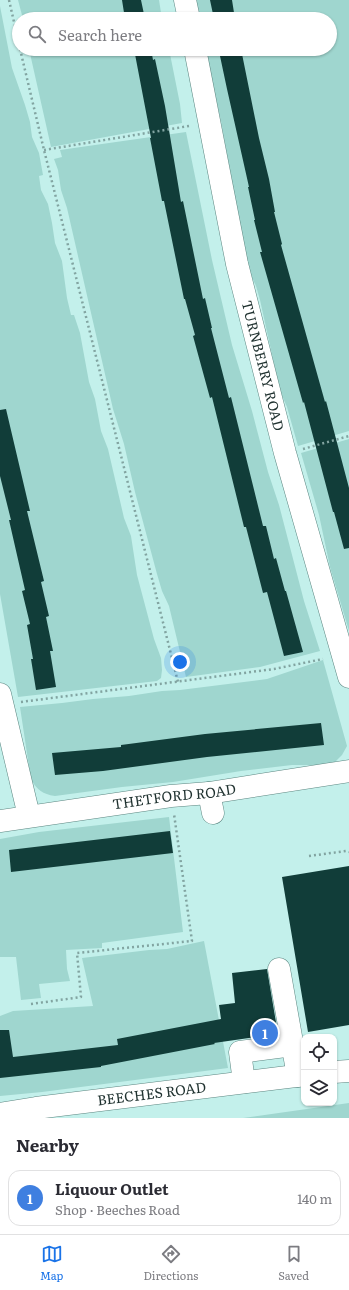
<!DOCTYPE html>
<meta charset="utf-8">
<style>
:root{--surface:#fff;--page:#f2f2f3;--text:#2b2b33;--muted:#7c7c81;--line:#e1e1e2;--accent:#1a73e8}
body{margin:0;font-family:Literata,serif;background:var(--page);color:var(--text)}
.controls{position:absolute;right:12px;bottom:12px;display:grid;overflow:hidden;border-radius:8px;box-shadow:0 1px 3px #0004}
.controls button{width:36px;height:36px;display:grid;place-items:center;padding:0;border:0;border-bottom:1px solid var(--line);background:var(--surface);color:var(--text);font:20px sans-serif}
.you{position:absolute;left:180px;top:662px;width:14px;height:14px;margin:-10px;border:3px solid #fff;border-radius:50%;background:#1a73e8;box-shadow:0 0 0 6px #1a73e833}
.badge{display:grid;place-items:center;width:26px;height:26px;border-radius:50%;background:var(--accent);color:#fff;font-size:13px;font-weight:700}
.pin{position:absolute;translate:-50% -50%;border:2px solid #fff;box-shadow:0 1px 4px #0006}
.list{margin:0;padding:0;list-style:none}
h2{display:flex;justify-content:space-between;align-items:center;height:52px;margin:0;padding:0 16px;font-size:17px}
h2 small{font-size:13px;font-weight:400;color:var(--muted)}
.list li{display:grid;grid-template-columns:26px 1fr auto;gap:12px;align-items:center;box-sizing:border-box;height:56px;margin:0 8px 8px;padding:0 8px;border:1px solid var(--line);border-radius:12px}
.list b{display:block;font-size:15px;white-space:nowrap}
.list p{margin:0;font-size:13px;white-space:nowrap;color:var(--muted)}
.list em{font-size:13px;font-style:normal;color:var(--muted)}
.icon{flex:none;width:22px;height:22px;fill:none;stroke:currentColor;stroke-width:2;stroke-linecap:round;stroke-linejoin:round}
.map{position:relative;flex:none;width:349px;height:1118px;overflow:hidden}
.search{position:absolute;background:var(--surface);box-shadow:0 1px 3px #0004;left:12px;right:12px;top:12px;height:44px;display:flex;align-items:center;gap:10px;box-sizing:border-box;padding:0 14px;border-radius:22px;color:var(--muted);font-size:15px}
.sheet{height:116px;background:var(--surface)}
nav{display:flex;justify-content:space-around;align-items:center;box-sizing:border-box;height:56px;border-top:1px solid var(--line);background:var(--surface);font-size:11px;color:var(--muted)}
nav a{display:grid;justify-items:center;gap:2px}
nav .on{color:var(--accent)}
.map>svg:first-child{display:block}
.green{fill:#9fd6cf}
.building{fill:#113d39}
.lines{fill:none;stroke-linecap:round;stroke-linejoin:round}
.minor-casing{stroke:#5c8681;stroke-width:23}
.path{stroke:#82a4a1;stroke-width:2.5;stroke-dasharray:2 3;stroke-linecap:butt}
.minor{stroke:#fff;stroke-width:22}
.labels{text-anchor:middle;stroke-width:4;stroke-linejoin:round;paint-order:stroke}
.street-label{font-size:14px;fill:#1f312f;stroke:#fff}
</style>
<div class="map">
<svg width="349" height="1118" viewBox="0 0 349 1118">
<rect width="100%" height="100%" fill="#c3f0eb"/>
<!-- green -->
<path class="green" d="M18,0H159L162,19H23Z
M195,0H349V431L298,446L287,407L280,391L260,300L256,286L248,269L221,121L205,49H330V19H199Z
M0,6L12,68L25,105L30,122L32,137L39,153L43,175L39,176L41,190L48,204L52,223L55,243L62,261L67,298L71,315H74L80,333L89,382L95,399L101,431L108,449L124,518L131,536L137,575L154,639L161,658L162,670L161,678L157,681L18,697L0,594Z
M29,49H169L180,104L182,123L51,147Z
M186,132L212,260L232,345L252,411L268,472L279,505L304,601L320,651L260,667L186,677L169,606L162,591L157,574L135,492L124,444L113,409L67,208L61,190L58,170L54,159L62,157L60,150Z
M349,439V631L330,567L319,515L301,453Z
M323,660L347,746L342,755L334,763L327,765H292L241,771L173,782L122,787L55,796C42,794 38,790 31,780L20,707L62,703L93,699L129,696L162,691L180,690L267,679Z
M169,817L183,932L102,943V948L66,950L67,969L70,981L39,984L41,998L21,1000L16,957H0V839L39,832Z
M204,941L228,1068L42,1092L0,1096V1016L13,1011L93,1006L82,958L149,950L167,949Z
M349,1103V1118H243Z"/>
<!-- building -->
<path class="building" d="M122,0H141L145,19H125Z
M210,0H232L235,19H214Z
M134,49H151L153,60L155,59L165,106L181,202L183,201L203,299L205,298L212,328H211L229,398L231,397L263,526H266L274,559L276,558L285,591H286L303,652L284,656L267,592L263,593L246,527H244L212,397L210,398L193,336L195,335L185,299H184L164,201H162L150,138H151Z
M220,49H241L259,138L269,179L275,212H274L282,244L281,245L325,402L326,401L349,488V548L344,549L334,512H333L304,402L303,403L260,252H262L254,220H255L248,187H249L227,89L220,56H221Z
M6,409L30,511H27L44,581L41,582L49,616L46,617L53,651H50L56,687L36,690L31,659H33L27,625L30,624L22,591L25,590L9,520H11L0,476V410Z
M321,723L324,745L207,757L103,771L55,775L52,753L121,747V745L205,734Z
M170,831L173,853L11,872L9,850Z
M349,866V1025L308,1032L282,877Z
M267,969L278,1034L214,1043L215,1044L101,1066V1067L0,1078V1030H9L13,1057L118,1045L117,1039L221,1019L219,1005L235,1003L232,973Z"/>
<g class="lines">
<!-- minor casing -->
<g class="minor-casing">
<g id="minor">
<path d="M185,0L189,19"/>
<path id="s1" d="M195,49L237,264L285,453L349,677"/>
<path d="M0,694L29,816"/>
<path d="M209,793L213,813"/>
<path id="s2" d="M0,821L171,796L209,793L349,771"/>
<path d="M279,969L298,1076"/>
<path d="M334,1072L349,1071"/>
<path d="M244,1082L240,1052L293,1045"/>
<path id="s3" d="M0,1114L36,1108L304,1075"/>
</g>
</g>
<!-- path -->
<path class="path" d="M9,0L19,44
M20,49L44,150L178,682
M44,150L189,126
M303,449L349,436
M21,702L274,669L323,659
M309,856L346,851L349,852
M31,1004L81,997L77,953L192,941L174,814"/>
<!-- minor -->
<use href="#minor" class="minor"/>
</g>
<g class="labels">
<!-- street labels -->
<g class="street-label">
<text dy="5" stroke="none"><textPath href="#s1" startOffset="324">TURNBERRY ROAD</textPath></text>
<text dy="5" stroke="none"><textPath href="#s2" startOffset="176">THETFORD ROAD</textPath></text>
<text dy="5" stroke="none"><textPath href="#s3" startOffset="153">BEECHES ROAD</textPath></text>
</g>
</g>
</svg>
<div class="controls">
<button><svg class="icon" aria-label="locate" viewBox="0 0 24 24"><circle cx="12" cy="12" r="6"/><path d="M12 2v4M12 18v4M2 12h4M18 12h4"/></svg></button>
<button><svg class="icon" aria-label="layers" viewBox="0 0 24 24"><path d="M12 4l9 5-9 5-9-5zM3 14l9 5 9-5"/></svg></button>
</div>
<div class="you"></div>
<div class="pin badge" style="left:265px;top:1033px;background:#3f7fe0">1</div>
<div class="search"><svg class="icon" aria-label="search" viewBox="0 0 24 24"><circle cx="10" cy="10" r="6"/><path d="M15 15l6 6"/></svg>Search here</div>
</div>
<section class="sheet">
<h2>Nearby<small></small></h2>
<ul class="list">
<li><span class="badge" style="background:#3f7fe0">1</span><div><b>Liquour Outlet</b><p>Shop · Beeches Road</p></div><em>140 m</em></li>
</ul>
</section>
<nav>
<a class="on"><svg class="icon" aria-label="map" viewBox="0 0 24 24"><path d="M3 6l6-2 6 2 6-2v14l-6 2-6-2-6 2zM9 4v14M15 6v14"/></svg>Map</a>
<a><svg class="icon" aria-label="directions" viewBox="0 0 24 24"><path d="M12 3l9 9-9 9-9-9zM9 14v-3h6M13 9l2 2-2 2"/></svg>Directions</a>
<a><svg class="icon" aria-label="saved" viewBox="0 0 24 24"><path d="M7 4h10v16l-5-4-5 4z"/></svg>Saved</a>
</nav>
